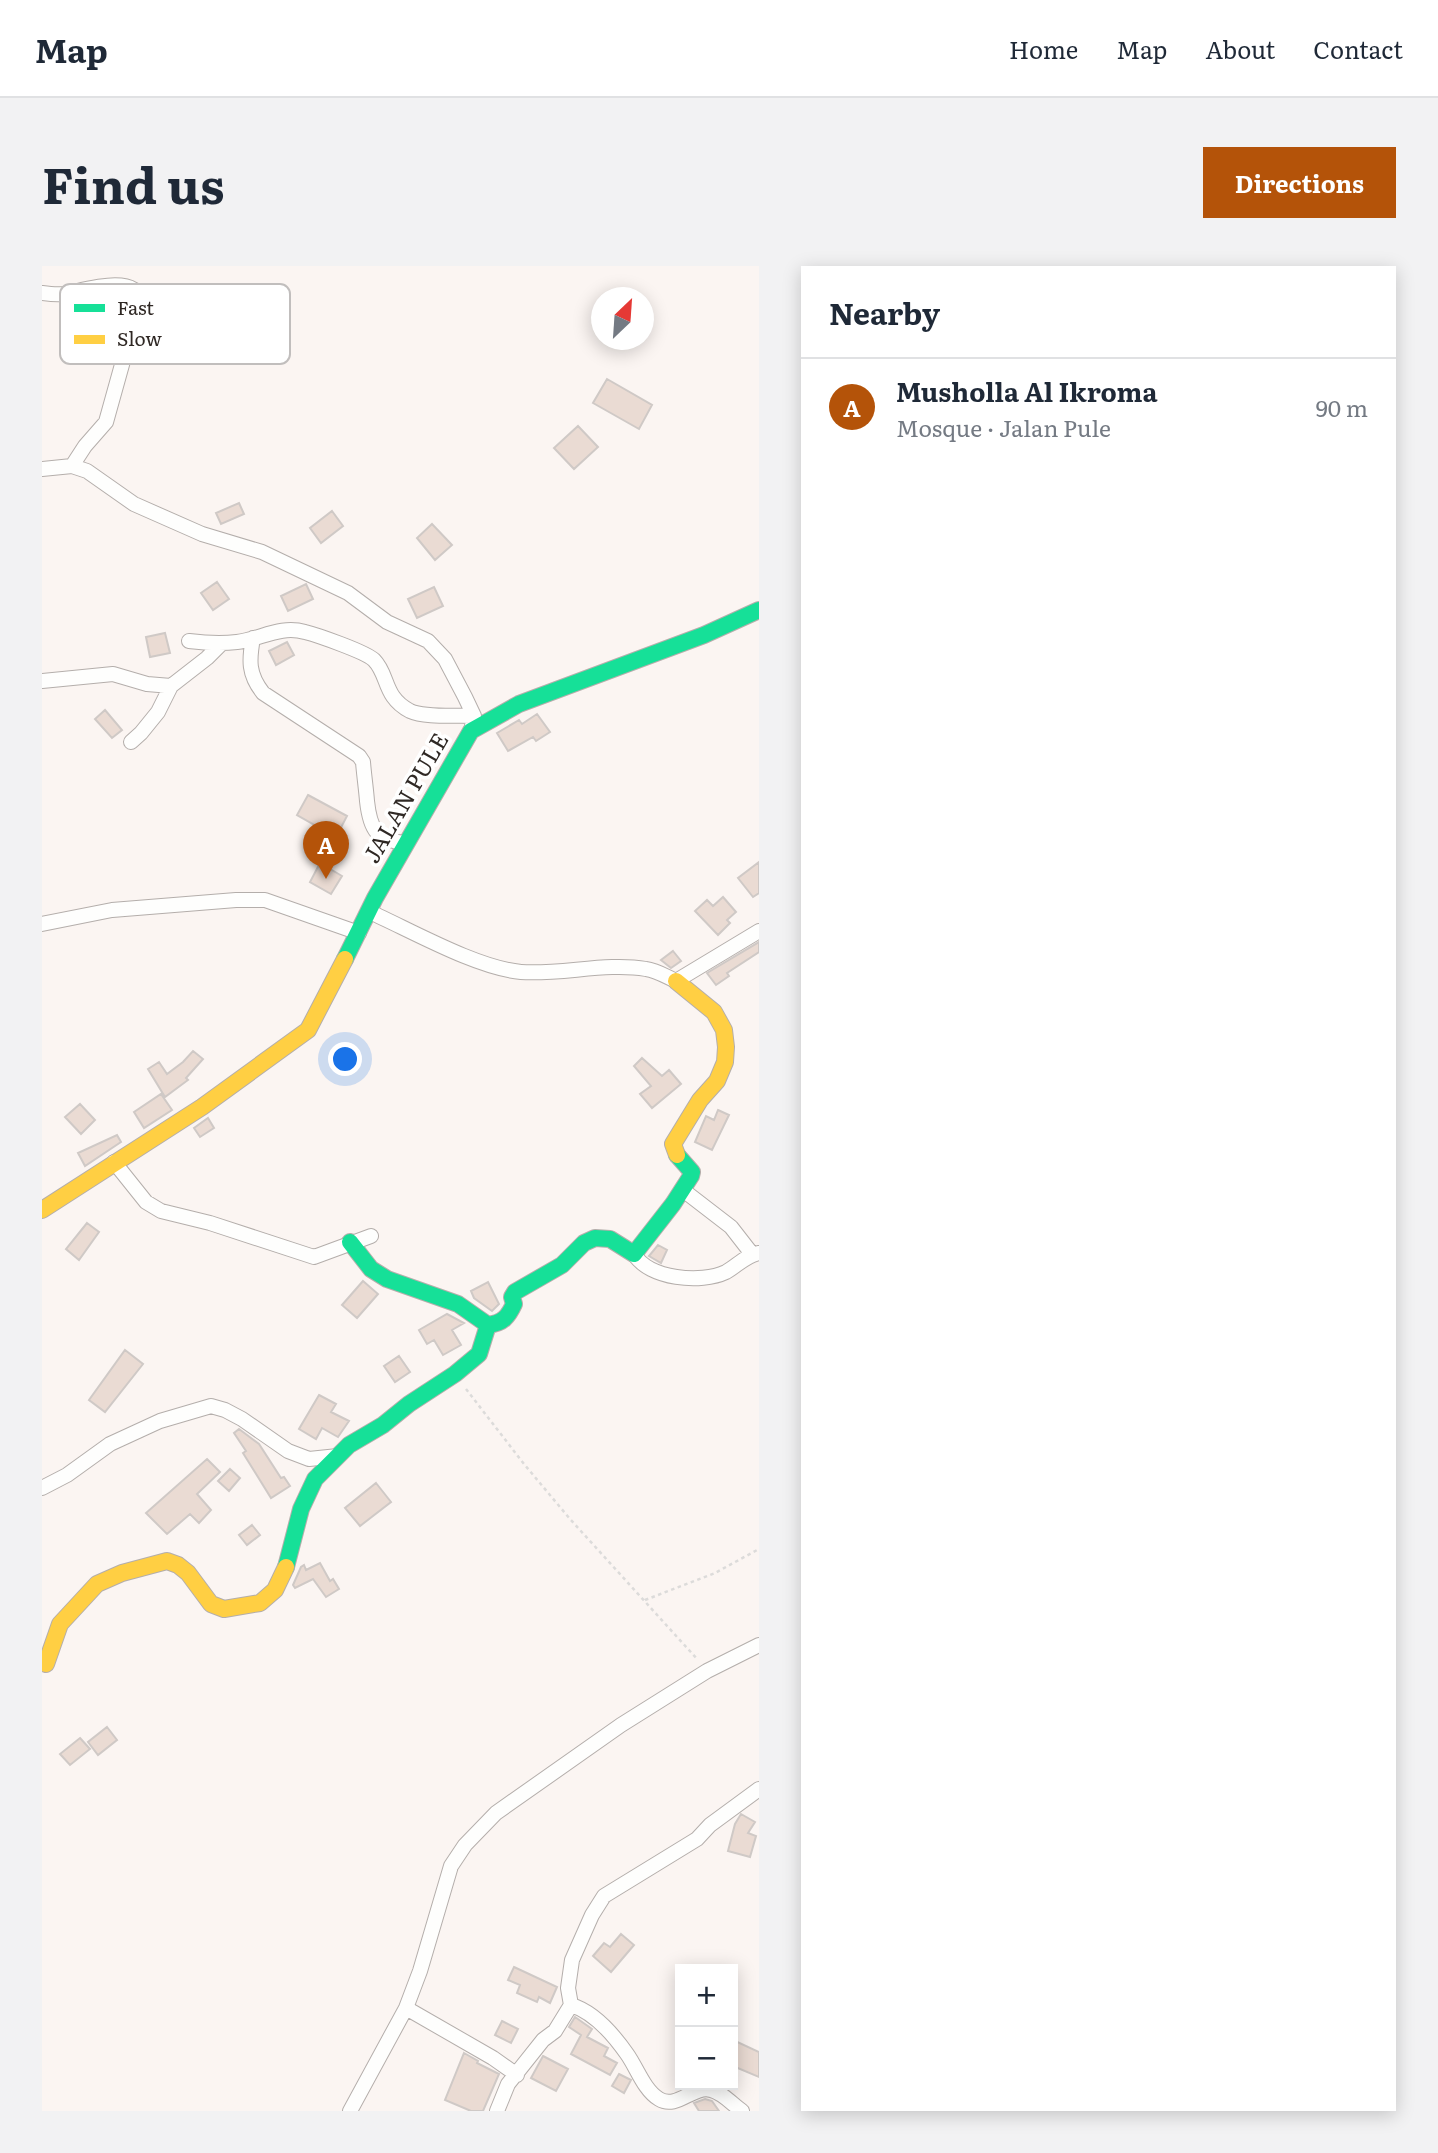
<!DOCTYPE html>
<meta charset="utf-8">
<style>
:root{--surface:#fff;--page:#f2f2f3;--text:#1f2937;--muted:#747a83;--line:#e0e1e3;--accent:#b45309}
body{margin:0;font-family:Literata,serif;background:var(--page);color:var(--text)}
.controls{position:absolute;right:21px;bottom:21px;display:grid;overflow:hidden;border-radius:0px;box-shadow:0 4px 18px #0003}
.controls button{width:63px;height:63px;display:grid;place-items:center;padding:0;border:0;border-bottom:2px solid var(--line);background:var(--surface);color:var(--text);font:35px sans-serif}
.compass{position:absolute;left:549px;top:21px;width:63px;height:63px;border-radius:50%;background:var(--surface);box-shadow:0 4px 18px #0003;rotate:25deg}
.you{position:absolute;left:304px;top:794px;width:24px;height:24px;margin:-18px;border:5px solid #fff;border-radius:50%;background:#1a73e8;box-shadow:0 0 0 10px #1a73e833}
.badge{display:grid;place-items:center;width:46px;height:46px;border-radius:50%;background:var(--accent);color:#fff;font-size:23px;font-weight:700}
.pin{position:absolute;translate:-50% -58px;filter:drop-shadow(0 2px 4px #0008)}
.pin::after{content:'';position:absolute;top:37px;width:24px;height:21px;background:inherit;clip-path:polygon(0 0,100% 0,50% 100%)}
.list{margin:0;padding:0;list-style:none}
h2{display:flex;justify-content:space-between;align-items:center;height:91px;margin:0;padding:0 28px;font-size:30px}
h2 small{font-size:23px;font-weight:400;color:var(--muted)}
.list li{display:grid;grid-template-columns:46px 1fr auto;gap:21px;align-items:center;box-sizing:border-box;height:98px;padding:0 28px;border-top:2px solid var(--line)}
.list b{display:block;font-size:26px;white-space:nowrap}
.list p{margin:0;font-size:23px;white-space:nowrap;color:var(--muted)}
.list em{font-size:23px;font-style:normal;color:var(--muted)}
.map{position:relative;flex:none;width:717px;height:1845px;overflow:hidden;border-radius:0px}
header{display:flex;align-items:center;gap:42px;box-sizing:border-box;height:98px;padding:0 35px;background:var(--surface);border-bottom:2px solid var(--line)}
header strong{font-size:33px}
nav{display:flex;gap:38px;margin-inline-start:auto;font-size:24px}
.intro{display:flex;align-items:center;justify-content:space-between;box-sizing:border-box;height:168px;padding:0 42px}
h1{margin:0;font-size:49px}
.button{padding:18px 32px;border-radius:0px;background:var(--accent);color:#fff;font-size:24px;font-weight:700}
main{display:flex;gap:42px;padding:0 42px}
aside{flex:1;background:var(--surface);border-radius:0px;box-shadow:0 4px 18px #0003}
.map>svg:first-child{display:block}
.building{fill:#eadbd3;stroke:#cfc9c6;stroke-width:2}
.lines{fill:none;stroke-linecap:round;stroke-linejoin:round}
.street-casing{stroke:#b4aeab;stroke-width:16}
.fast-casing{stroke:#b4aeab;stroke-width:18}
.slow-casing{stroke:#b4aeab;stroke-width:18}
.path{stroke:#dcdbda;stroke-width:2.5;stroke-dasharray:3.5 3.5;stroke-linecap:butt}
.street{stroke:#fefefd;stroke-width:14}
.fast{stroke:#16e098;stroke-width:16}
.slow{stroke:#ffcf43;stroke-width:16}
.labels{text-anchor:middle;stroke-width:7;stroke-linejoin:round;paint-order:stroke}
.street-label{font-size:23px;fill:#2f2824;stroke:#fff}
.key{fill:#fff;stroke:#c1bebd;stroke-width:2}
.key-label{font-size:19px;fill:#2f2824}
</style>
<header>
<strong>Map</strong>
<nav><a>Home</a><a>Map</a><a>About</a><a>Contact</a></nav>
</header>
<div class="intro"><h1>Find us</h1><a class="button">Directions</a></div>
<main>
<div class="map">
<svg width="717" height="1845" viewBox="0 0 717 1845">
<rect width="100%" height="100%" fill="#fbf5f2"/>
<!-- building -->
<path class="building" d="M565,113L610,139L597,163L551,137Z
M536,160L556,181L532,203L512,182Z
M197,237L202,248L179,258L174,247Z
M290,245L301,260L279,277L268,262Z
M390,258L410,279L393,294L375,272Z
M175,316L187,333L171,344L159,327Z
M264,318L271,333L246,345L239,330Z
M392,321L401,340L375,352L366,333Z
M123,367L128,387L108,391L104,371Z
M245,376L252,389L234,399L227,385Z
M63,444L80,464L70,472L53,453Z
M495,448L508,466L494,475L491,471L466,485L455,467L477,454L480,458Z
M266,529L305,550L294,571L255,549Z
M717,596V627L711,631L696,612Z
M278,597L300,610L289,628L268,616Z
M681,631L694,646L685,654L688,657L676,669L653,645L665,634L671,640Z
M717,676V686L685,707L687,710L674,719L665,707Z
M631,685L639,695L629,702L619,694Z
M151,785L161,793L144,812L146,814L123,831L106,803L117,796L125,808L141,796Z
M600,792L620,810L627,804L639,818L610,842L598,828L609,820L592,800Z
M119,828L130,844L102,862L92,846Z
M38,838L53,854L39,868L23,851Z
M676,844L687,849L670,884L653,876L664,850L672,854Z
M166,852L172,862L158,871L152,862Z
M75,869L79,876L43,900L36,887Z
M45,957L57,966L37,994L24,983Z
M616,979L625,984L619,997L607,990Z
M321,1015L336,1028L315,1052L300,1039Z
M446,1016L457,1038L450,1045L432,1032L429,1025Z
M405,1048L422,1057L410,1064L419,1079L401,1089L392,1074L385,1078L377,1064Z
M83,1084L101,1098L63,1146L47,1134Z
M357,1090L368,1106L353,1116L342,1100Z
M277,1129L294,1138L289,1146L307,1155L296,1171L280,1162L274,1173L257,1163Z
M197,1163L217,1178L239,1212L242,1211L248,1220L229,1232L201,1187L204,1185L192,1167Z
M165,1193L178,1206L155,1228L169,1244L157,1257L148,1248L125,1268L104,1247Z
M188,1203L198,1212L187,1225L176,1215Z
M334,1217L349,1236L318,1260L303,1242Z
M210,1259L218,1269L205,1279L197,1269Z
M278,1297L288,1315L291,1313L297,1323L284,1331L271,1313L253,1322L251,1319L259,1301L262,1299L264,1304Z
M65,1461L75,1474L56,1489L46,1476Z
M38,1472L48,1483L28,1499L18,1488Z
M699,1548L713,1556L706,1567L714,1570L708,1591L686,1585L693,1558Z
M579,1668L592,1679L569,1706L551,1690L562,1677L568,1681Z
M472,1701L515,1721L508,1737L497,1731L495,1736L475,1727L478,1719L466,1714Z
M533,1751L550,1763L545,1771L566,1782L562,1790L575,1797L568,1809L529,1788L539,1769L527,1761Z
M460,1755L476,1763L469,1777L453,1769Z
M691,1774L717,1786V1811L691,1800Z
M422,1787L436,1795L435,1797L457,1808L441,1845H429L403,1834Z
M501,1790L526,1803L514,1825L489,1812Z
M577,1808L589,1814L582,1827L570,1820Z
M663,1833L670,1835L677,1845H657L652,1837Z"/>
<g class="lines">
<!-- street casing -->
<g class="street-casing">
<path id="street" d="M0,27C7,28 15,29 22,28C40,25 93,7 98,34L64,156L43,180L30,200
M0,203L30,200L45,205L92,238L160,268L220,286L306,327L345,356L386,375L403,393L423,431L432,450L429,465
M211,372C207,394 206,408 221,427L317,490L321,496C322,509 324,522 325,535C328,563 334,575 365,577
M147,375C163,377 179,378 195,376C219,373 238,359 263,366C275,369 324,386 332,394C347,409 341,431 368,445C383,452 414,449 432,450
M0,415L71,408L105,418L129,420
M89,476L99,467L116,446L129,420L165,392L180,377
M328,646C370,665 435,702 479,706C519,709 565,696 604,703C614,704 625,711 634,715L717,665
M0,658L70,644L194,634H223L317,667
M72,896L104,936L119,945L168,957L272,991L329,970
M641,924L689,961L710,988
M592,988C607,1013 659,1018 684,1006C695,1000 704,989 717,987
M0,1222L25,1209L68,1178L118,1155L169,1140L183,1144L200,1153L246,1185L267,1193L296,1190
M529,1739C552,1746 571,1768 585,1788C595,1802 602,1824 617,1833C635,1844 651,1819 669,1824C681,1827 690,1838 700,1845
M364,1742L451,1792L475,1809
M308,1845L364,1742L378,1705L409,1600L423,1579L454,1547L579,1459L665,1405L717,1379
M455,1845L466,1818L501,1774L513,1765L529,1739L526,1722L530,1694L550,1649L562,1630L655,1573L668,1559L717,1523"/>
</g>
<!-- fast casing -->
<g class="fast-casing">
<path id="fast" d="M303,693L333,632L429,465L477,438L662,369L717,344
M308,976L329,1003L345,1013L416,1038L446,1059C461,1057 466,1051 472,1038L470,1031L473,1026L520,999L542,977L553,972L568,973L592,988L631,938L649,910L650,906L635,889
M244,1301L259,1243L273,1213L307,1179L341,1159L367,1138L413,1108L437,1088L446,1059"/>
</g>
<!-- slow casing -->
<g class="slow-casing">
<path id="slow" d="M634,715L672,746L682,764L684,781L683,796L675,815L658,834L631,878L635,889
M0,944L160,841L266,764L303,693
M4,1398L18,1358L55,1318L80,1307L125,1295L136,1299L146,1307L169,1338L182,1343L218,1337L233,1324L244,1301"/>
</g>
<!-- path -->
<path class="path" d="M424,1123L482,1198L528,1253L656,1394
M603,1334L673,1307L717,1283"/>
<!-- street -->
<use href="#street" class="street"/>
<!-- fast -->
<use href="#fast" class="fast"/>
<!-- slow -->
<use href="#slow" class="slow"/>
</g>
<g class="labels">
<!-- street labels -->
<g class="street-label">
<text transform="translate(364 532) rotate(-60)" y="8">JALAN PULE</text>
</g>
</g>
<!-- legend -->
<rect x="18" y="18" width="230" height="80" rx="10" class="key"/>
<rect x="32" y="38" width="31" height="8" fill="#16e098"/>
<rect x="32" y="69" width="31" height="9" fill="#ffcf43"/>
<g class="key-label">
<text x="75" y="49">Fast</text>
<text x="75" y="80">Slow</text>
</g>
</svg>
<div class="controls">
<button>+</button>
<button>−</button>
</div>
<svg class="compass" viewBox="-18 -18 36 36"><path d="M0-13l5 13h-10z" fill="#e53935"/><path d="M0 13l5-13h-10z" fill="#747a83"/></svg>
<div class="you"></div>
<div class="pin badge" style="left:284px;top:613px">A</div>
</div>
<aside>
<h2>Nearby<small></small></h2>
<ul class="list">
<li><span class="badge">A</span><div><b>Musholla Al Ikroma</b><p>Mosque · Jalan Pule</p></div><em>90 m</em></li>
</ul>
</aside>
</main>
